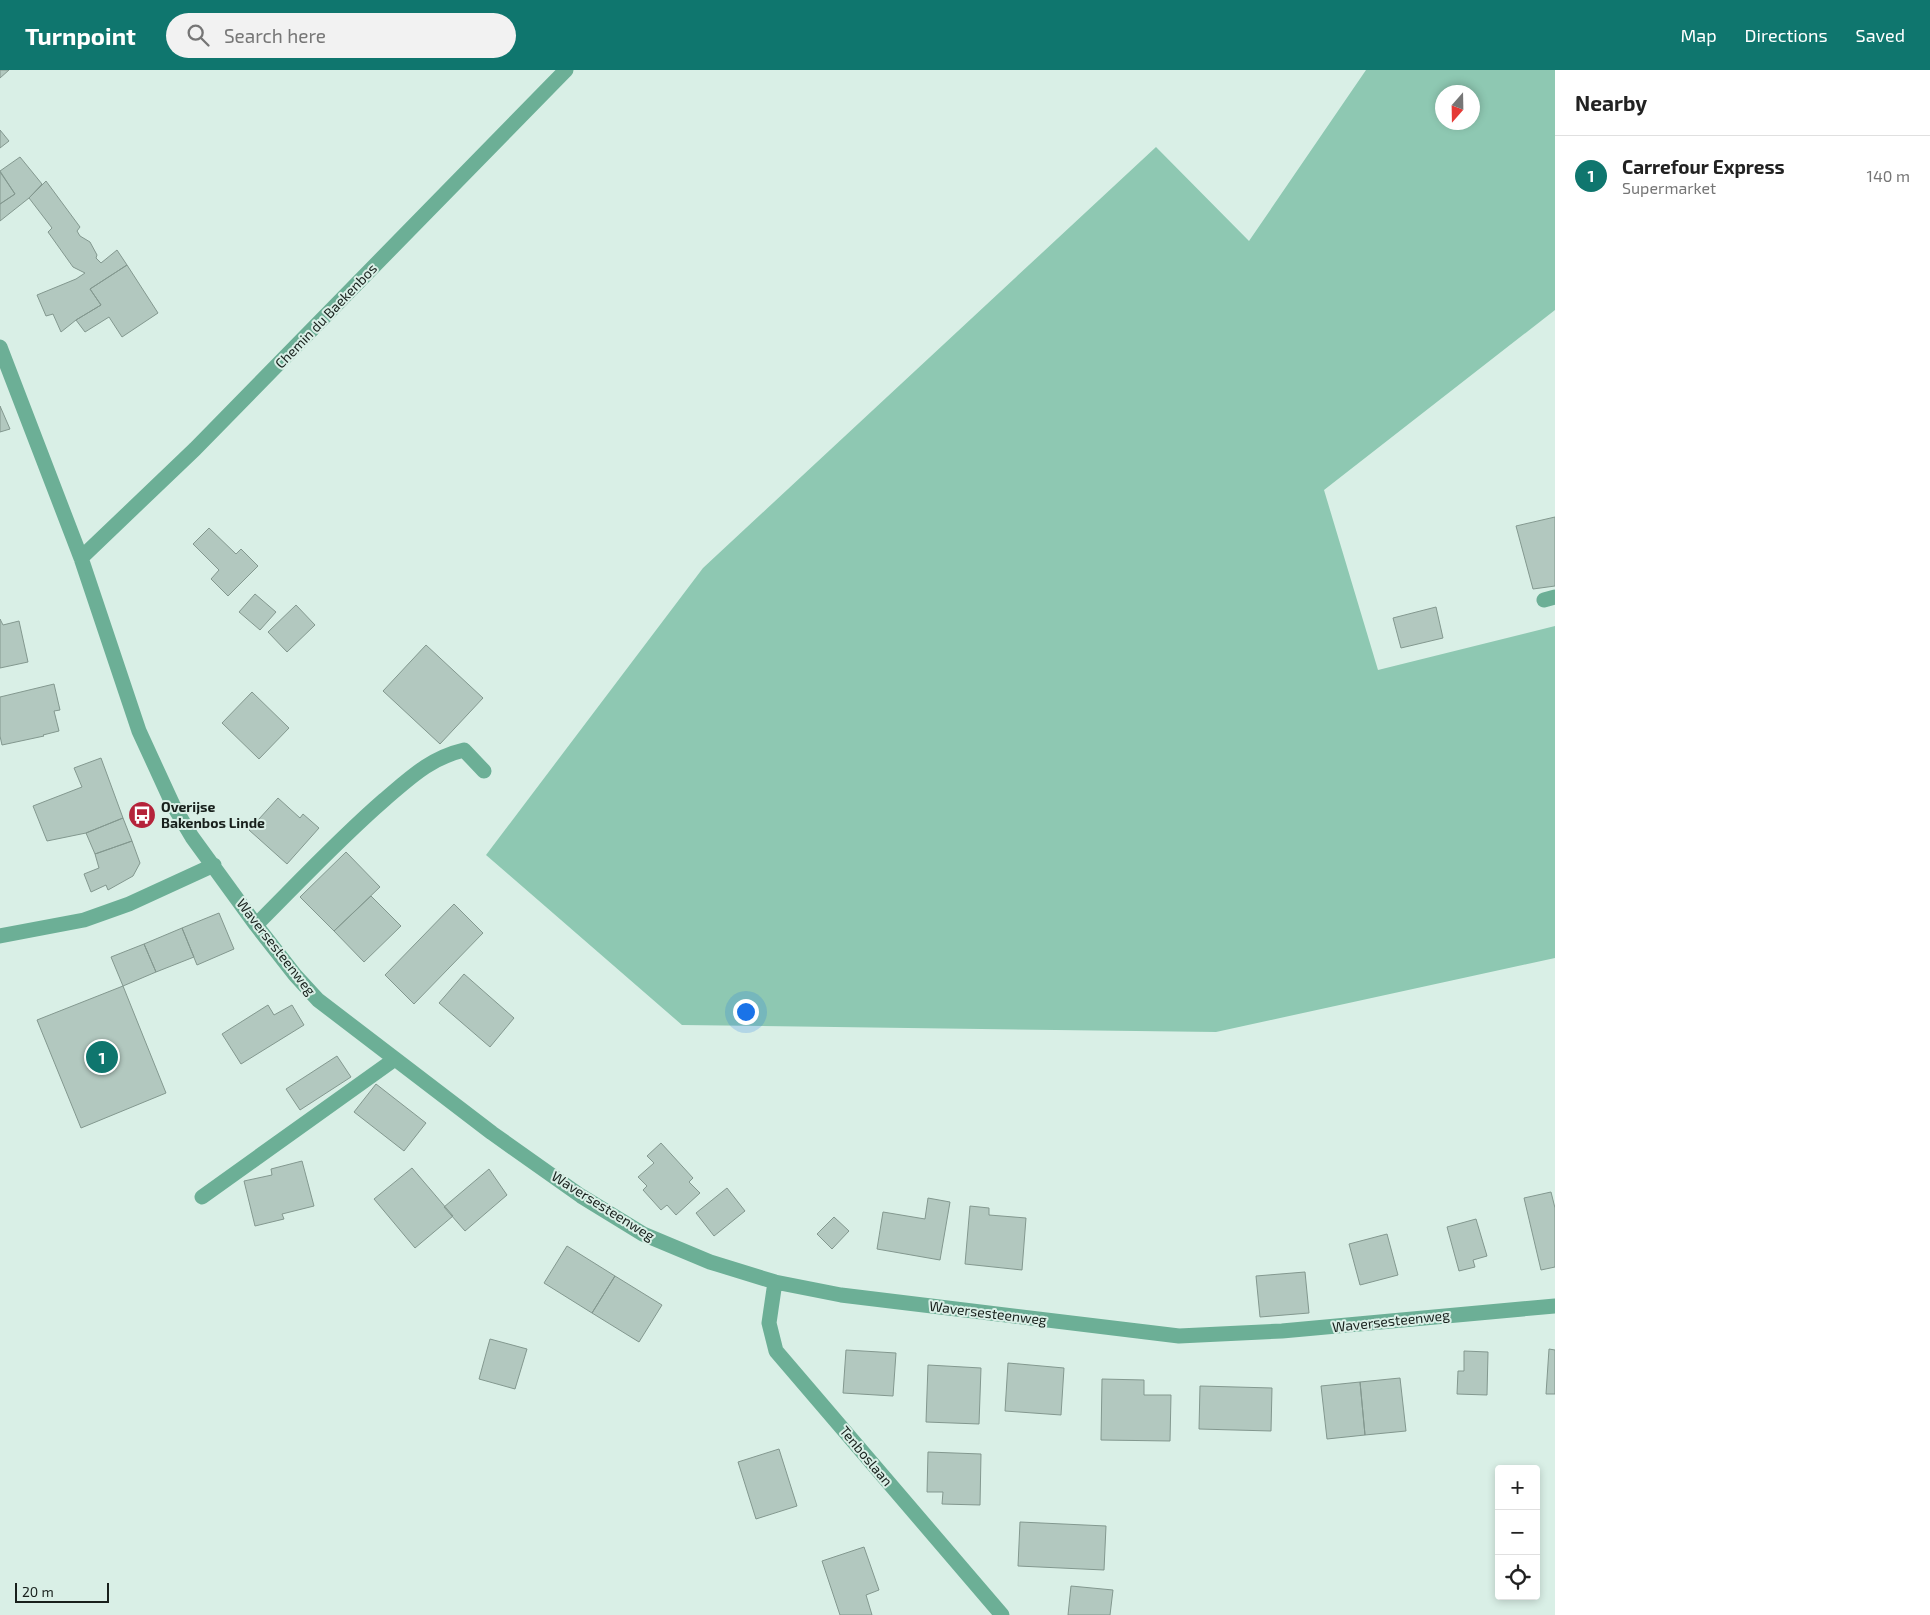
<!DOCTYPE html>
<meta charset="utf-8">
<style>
:root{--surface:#fff;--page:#f2f2f2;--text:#222;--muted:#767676;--line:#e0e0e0;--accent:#0f766e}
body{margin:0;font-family:"Exo 2",sans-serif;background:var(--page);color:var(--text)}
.controls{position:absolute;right:15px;bottom:15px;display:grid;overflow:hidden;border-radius:5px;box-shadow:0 2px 8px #0003}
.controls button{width:45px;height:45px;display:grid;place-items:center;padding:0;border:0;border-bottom:1px solid var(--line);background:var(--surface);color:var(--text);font:25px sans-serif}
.compass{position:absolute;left:1435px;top:15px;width:45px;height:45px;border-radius:50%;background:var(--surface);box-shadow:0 2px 8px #0003;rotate:200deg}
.scale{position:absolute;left:15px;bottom:12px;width:94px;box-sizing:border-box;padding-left:5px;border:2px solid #18201c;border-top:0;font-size:14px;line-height:18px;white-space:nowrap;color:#18201c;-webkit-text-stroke:4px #d9efe6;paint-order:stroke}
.you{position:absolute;left:745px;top:941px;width:18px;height:18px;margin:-12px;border:4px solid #fff;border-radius:50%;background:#1a73e8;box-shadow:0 0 0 8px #1a73e833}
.badge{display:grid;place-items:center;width:32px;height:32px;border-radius:50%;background:var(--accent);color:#fff;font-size:16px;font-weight:700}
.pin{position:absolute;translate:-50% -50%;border:2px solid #fff;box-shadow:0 1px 5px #0006}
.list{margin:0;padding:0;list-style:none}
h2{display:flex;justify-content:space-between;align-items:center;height:65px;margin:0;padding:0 20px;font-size:21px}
h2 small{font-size:16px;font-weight:400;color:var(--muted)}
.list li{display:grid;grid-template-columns:32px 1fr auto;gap:15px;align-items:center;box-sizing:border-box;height:80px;padding:0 20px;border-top:1px solid var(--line)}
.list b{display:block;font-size:19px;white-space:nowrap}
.list p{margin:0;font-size:16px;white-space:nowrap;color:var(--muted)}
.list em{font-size:16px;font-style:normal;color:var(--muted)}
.icon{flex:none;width:28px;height:28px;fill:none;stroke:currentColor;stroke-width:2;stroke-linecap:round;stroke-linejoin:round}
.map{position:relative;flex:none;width:1555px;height:1545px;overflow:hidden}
header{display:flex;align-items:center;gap:30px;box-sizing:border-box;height:70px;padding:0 25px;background:var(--accent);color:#fff}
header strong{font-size:24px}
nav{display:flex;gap:28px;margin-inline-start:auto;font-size:18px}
.search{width:350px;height:45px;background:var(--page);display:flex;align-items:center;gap:12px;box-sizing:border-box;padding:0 18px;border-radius:28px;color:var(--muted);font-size:19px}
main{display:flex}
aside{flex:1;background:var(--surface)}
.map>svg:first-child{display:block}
.green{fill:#8ec8b2;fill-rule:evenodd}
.building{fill:#b2c8bf;stroke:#83988f}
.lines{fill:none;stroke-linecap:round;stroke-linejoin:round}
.minor{stroke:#6caf96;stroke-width:15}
.labels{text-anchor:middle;stroke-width:4;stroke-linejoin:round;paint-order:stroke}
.street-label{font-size:14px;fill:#18201c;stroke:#d9efe6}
.poi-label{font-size:14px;font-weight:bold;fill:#18201c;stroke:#d9efe6;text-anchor:start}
</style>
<header>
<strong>Turnpoint</strong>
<div class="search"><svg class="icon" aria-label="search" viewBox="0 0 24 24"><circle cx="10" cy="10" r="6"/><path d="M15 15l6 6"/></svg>Search here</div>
<nav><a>Map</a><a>Directions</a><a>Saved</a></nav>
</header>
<main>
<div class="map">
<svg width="1555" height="1545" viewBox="0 0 1555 1545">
<rect width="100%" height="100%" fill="#d9efe6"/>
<!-- green -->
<path class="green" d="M1366,0H1555V240L1324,420L1378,600L1555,556V888L1216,962L682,955L486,785L703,498L1156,77L1249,171ZM1442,22H1472V52H1442Z"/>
<!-- building -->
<path class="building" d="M0,0H9L0,8Z
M0,60L9,71L0,78Z
M20,87L42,114L29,128L0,151V134L15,124L0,101Z
M0,102L15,124L0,134Z
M46,111L80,157L77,161L80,166L90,172L97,185L96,188L101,193L117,180L127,195L90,219L101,235L76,250L61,262L53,244L46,246L37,225L76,209L85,203L73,197L48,162L52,158L29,128Z
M127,195L158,243L122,267L109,247L85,262L76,250L101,235L90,219Z
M0,336L10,359L0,362Z
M1555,447V516L1533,519L1516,456Z
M209,458L236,484L241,479L258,496L228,526L211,509L219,500L193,474Z
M255,524L276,542L260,560L239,542Z
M296,535L315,555L287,582L268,562Z
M1436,537L1443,568L1401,578L1393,548Z
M0,549L3,555L19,551L28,592L0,598Z
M426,575L483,628L440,674L383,621Z
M54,614L60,640L54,641L59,661L43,665L44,666L2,675L0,666V627Z
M252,622L289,658L259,689L222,653Z
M101,688L123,748L86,763L47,771L33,736L82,717L74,698Z
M278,728L300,748L303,744L319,758L287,794L249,760Z
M123,748L132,771L95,784L86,763Z
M132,771L140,793L133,806L108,820L106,815L91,822L84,804L99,798L95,784Z
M346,782L380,817L334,861L300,827Z
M371,826L401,856L364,892L334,861Z
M454,834L483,863L414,934L385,905Z
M219,843L234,879L197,895L182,858Z
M182,858L194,887L156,902L144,874Z
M144,874L156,902L123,916L111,887Z
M464,904L514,948L490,977L439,933Z
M123,916L166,1023L81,1058L37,950Z
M268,935L274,945L292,935L304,955L241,994L222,964Z
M337,986L351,1007L300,1040L286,1019Z
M376,1014L426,1053L404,1081L354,1042Z
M661,1073L693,1108L689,1112L700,1123L676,1145L667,1135L661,1140L643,1120L647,1116L638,1107L654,1093L647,1086Z
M302,1091L314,1136L282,1144L284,1149L255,1156L244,1111L272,1105L271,1099Z
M412,1098L453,1146L415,1178L374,1129Z
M489,1099L507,1125L465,1161L444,1137Z
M727,1118L745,1141L714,1166L696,1143Z
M1551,1122L1555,1138V1197L1541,1200L1524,1128Z
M928,1128L950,1132L940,1190L877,1179L883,1142L925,1149Z
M970,1136L989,1138V1145L1026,1148L1022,1200L965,1194Z
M834,1147L849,1161L832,1179L817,1164Z
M1476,1149L1487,1186L1473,1190L1475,1197L1459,1201L1447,1157Z
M1387,1164L1398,1205L1360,1215L1349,1174Z
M567,1176L615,1206L592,1243L544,1213Z
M1305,1202L1309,1243L1260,1247L1256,1206Z
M615,1206L662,1235L639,1272L592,1243Z
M490,1269L527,1279L515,1319L479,1309Z
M1549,1279L1555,1280V1324H1546Z
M846,1280L896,1283L893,1326L843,1323Z
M1464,1281L1488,1282L1487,1325L1457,1324L1458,1301H1464Z
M1008,1293L1064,1298L1061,1345L1005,1341Z
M928,1295L981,1298L979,1354L926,1352Z
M1400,1308L1406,1361L1365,1365L1360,1312Z
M1102,1309L1144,1310V1325H1171L1170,1371L1101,1370Z
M1360,1312L1365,1365L1327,1369L1321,1316Z
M1200,1316L1272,1318L1271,1361L1199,1359Z
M779,1379L797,1436L756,1449L738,1392Z
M928,1382L981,1384L980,1435L942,1434L943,1422H927Z
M1020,1452L1106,1456L1104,1500L1018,1496Z
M864,1477L879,1520L866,1525L872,1545H840L822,1491Z
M1071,1516L1113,1520L1110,1545H1068Z"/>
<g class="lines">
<!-- minor -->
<path class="minor" d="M0,277L81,488L139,661L173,735L192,767L256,855L295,905L318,930L492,1063L581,1126L643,1164L710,1192L775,1212L841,1225L1179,1266L1282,1261L1555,1236
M81,488L195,379L566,0
M1544,530L1555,527
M256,855C298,813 339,769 384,730C410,708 430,688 464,680L484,701
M0,866L84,850L129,834L214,795
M202,1127L395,989
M775,1212L769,1253L776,1281L1002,1545"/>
</g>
<!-- icons -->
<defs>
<g id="bus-disc" transform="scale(1.4375)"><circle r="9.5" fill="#b5233a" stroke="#d9efe6"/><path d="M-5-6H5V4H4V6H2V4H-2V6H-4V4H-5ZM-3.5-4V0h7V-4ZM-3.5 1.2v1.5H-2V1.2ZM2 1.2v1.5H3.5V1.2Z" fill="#fff"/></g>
</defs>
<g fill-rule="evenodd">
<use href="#bus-disc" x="142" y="745"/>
</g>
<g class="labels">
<!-- street labels -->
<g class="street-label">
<text transform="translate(326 246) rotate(-46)" y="5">Chemin du Baekenbos</text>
<text transform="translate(276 877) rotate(52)" y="5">Waversesteenweg</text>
<text transform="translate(603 1136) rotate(32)" y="5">Waversesteenweg</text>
<text transform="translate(988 1243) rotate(7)" y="5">Waversesteenweg</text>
<text transform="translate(1391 1251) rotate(-6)" y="5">Waversesteenweg</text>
<text transform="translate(866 1386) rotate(50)" y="5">Tenboslaan</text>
</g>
<!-- poi labels -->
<g class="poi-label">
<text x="161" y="742">Overijse<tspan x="161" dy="16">Bakenbos Linde</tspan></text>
</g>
</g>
</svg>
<div class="controls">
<button>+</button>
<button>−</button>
<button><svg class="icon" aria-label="locate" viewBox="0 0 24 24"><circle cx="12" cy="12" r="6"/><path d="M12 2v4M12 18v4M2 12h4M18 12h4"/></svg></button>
</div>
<svg class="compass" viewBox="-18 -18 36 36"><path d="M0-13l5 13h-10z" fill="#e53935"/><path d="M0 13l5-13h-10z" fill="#767676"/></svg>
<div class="scale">20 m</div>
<div class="you"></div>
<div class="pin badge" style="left:102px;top:987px">1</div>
</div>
<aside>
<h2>Nearby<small></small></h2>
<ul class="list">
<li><span class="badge">1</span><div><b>Carrefour Express</b><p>Supermarket</p></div><em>140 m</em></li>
</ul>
</aside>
</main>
